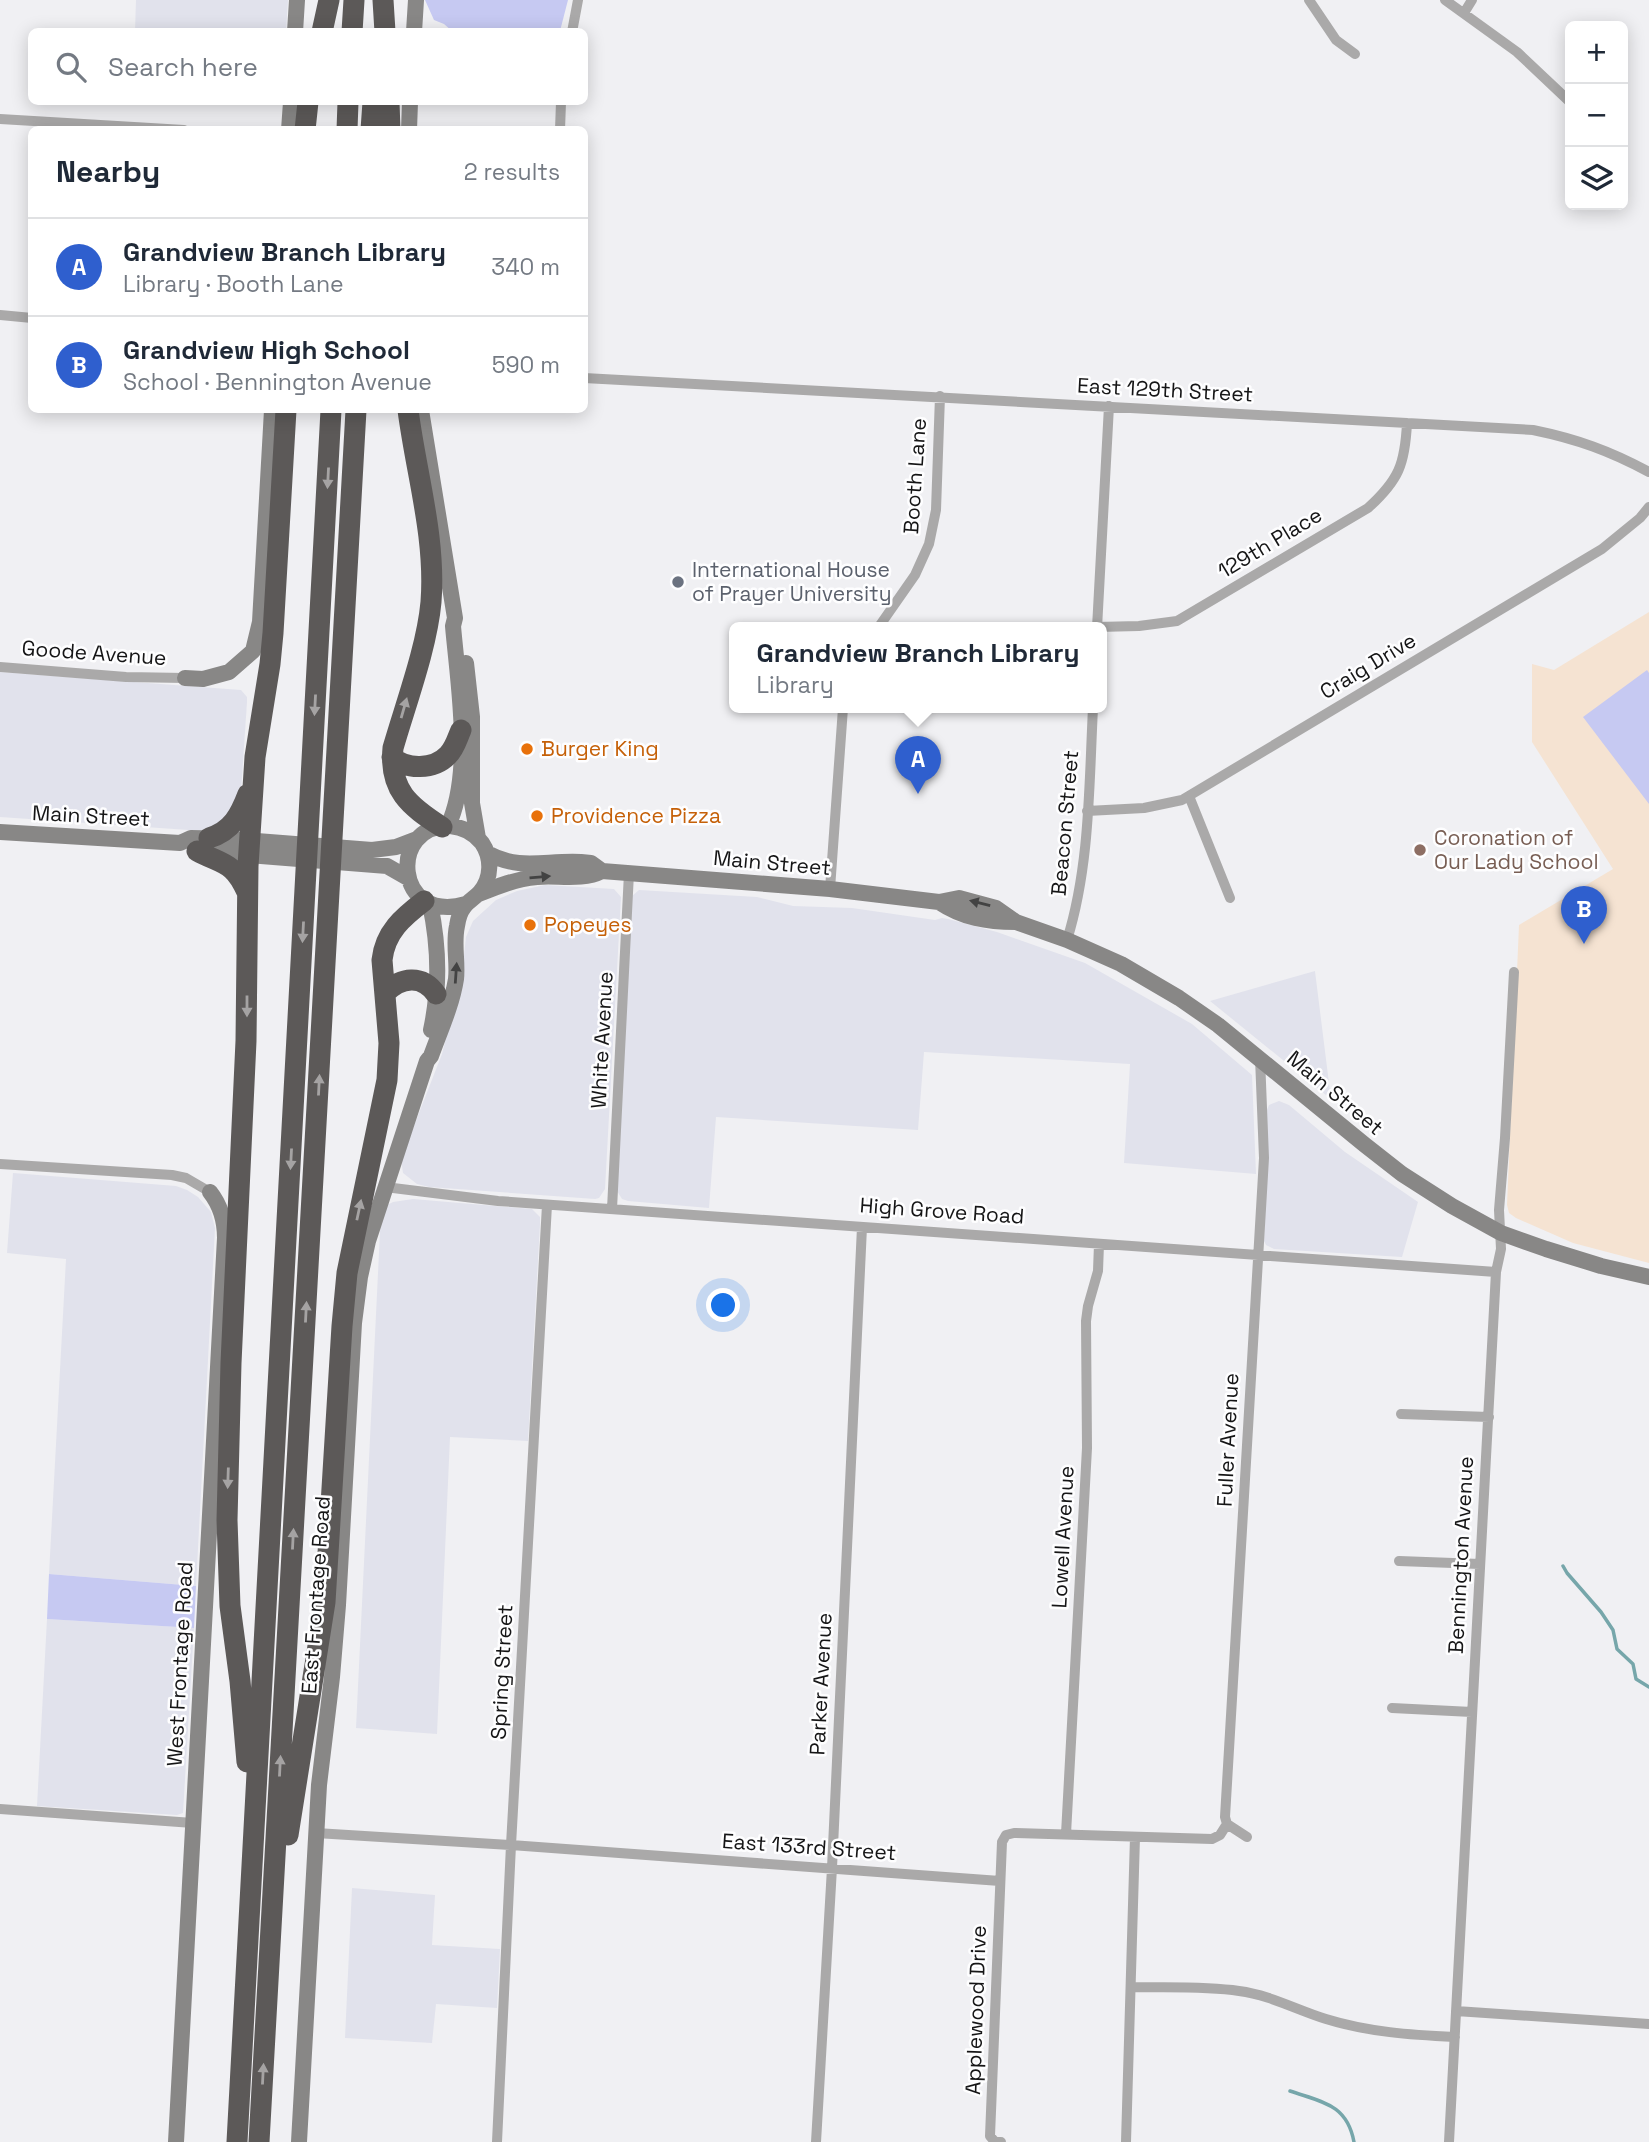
<!DOCTYPE html>
<meta charset="utf-8">
<style>
:root{--surface:#fff;--page:#f2f2f3;--text:#1f2937;--muted:#747a83;--line:#e0e1e3;--accent:#2f5fce}
body{margin:0;font-family:"Space Grotesk",sans-serif;background:var(--page);color:var(--text)}
.controls{position:absolute;right:21px;top:21px;display:grid;overflow:hidden;border-radius:10px;box-shadow:0 4px 18px #0003}
.controls button{width:63px;height:63px;display:grid;place-items:center;padding:0;border:0;border-bottom:2px solid var(--line);background:var(--surface);color:var(--text);font:35px sans-serif}
.you{position:absolute;left:724px;top:1306px;width:24px;height:24px;margin:-18px;border:5px solid #fff;border-radius:50%;background:#1a73e8;box-shadow:0 0 0 10px #1a73e833}
.badge{display:grid;place-items:center;width:46px;height:46px;border-radius:50%;background:var(--accent);color:#fff;font-size:23px;font-weight:700}
.pin{position:absolute;translate:-50% -58px;filter:drop-shadow(0 2px 4px #0008)}
.pin::after{content:'';position:absolute;top:37px;width:24px;height:21px;background:inherit;clip-path:polygon(0 0,100% 0,50% 100%)}
.popup{position:absolute;left:729px;top:622px;width:378px;height:91px;box-sizing:border-box;display:grid;place-content:center;border-radius:10px;background:var(--surface);filter:drop-shadow(0 2px 5px #0005);font-size:23px;white-space:nowrap;color:var(--muted)}
.popup b{font-size:26px;color:var(--text)}
.popup::after{content:'';position:absolute;left:50%;top:100%;margin-left:-14px;border:14px solid transparent;border-top-color:var(--surface)}
.list{margin:0;padding:0;list-style:none}
h2{display:flex;justify-content:space-between;align-items:center;height:91px;margin:0;padding:0 28px;font-size:30px}
h2 small{font-size:23px;font-weight:400;color:var(--muted)}
.list li{display:grid;grid-template-columns:46px 1fr auto;gap:21px;align-items:center;box-sizing:border-box;height:98px;padding:0 28px;border-top:2px solid var(--line)}
.list b{display:block;font-size:26px;white-space:nowrap}
.list p{margin:0;font-size:23px;white-space:nowrap;color:var(--muted)}
.list em{font-size:23px;font-style:normal;color:var(--muted)}
.icon{flex:none;width:38px;height:38px;fill:none;stroke:currentColor;stroke-width:2;stroke-linecap:round;stroke-linejoin:round}
.map{position:relative;flex:none;width:1649px;height:2142px;overflow:hidden}
.search{position:absolute;background:var(--surface);box-shadow:0 4px 18px #0003;left:28px;top:28px;width:560px;height:77px;display:flex;align-items:center;gap:18px;box-sizing:border-box;padding:0 24px;border-radius:10px;color:var(--muted);font-size:26px}
.panel{position:absolute;background:var(--surface);box-shadow:0 4px 18px #0003;left:28px;top:126px;width:560px;height:287px;border-radius:10px}
.map>svg:first-child{display:block}
.built{fill:#e1e2ec}
.education{fill:#f5e3d2}
.green{fill:#c6c9f2}
.lines{fill:none;stroke-linecap:round;stroke-linejoin:round}
.stream{stroke:#76a6aa;stroke-width:3.5}
.street{stroke:#aaa9a9;stroke-width:10}
.secondary{stroke:#888786;stroke-width:16}
.highway{stroke:#5c5958;stroke-width:21}
.oneway{fill:#a5a3a3}
.oneway2{fill:#434343}
.worship-dot{fill:#6b7280;stroke:#fefeff;stroke-width:2.5}
.food-dot{fill:#e8710a;stroke:#fefeff;stroke-width:2.5}
.education-dot{fill:#8d6e63;stroke:#fefeff;stroke-width:2.5}
.labels{text-anchor:middle;stroke-width:5;stroke-linejoin:round;paint-order:stroke}
.street-label{font-size:21px;fill:#151516;stroke:#fefeff}
.worship-label{font-size:21px;fill:#5b616d;stroke:#fefeff;text-anchor:start}
.food-label{font-size:21px;fill:#c56008;stroke:#fefeff;text-anchor:start}
.education-label{font-size:21px;fill:#785e54;stroke:#fefeff;text-anchor:start}
</style>
<div class="map">
<svg width="1649" height="2142" viewBox="0 0 1649 2142">
<rect width="100%" height="100%" fill="#f0f0f3"/>
<!-- built -->
<path class="built" d="M136,0H288L286,31H135Z
M0,672L241,690L247,697V702L241,792L229,820L203,831L0,817Z
M545,885L614,889L621,897L605,1189L599,1198L595,1199L429,1187L417,1184L403,1173L401,1159L442,1054L462,973L466,937L473,921L496,900L517,891Z
M639,890L757,897L793,906L852,908L935,920L942,918L948,919L997,932L1085,963L1192,1024L1252,1075L1256,1174L1124,1163L1130,1064L924,1052L918,1130L716,1117L709,1208L628,1201L622,1199L617,1191L632,896Z
M1315,971L1331,1099L1210,1001Z
M1279,1101L1289,1105L1345,1152L1418,1202L1402,1257L1274,1249L1266,1245L1264,1241L1267,1110L1269,1105Z
M13,1173L176,1186L187,1190L198,1197L211,1212L215,1228L196,1586L49,1574L66,1259L7,1253Z
M413,1199L532,1209L540,1217V1224L528,1441L450,1437L437,1734L356,1728L381,1211L387,1205L393,1202Z
M47,1619L194,1628L183,1813L177,1815L37,1806Z
M352,1888L435,1895L432,1945L500,1949L497,2008L436,2004L432,2043L345,2038Z"/>
<!-- education -->
<path class="education" d="M1649,612V1263L1573,1243L1516,1218L1509,1213L1507,1205L1519,925L1613,869L1532,742V664L1554,670Z"/>
<!-- green -->
<path class="green" d="M425,0H568L560,31L453,32L444,24L434,20Z
M1647,670L1649,673V804L1583,717Z
M49,1574L196,1586L194,1628L47,1619Z"/>
<g class="lines">
<!-- stream -->
<path class="stream" d="M1563,1566L1567,1573L1601,1612L1613,1630L1617,1649L1633,1664L1636,1679L1649,1687
M1290,2091C1322,2102 1347,2104 1354,2142"/>
<!-- street -->
<path class="street" d="M1309,0L1336,40L1355,54
M1445,0L1517,52L1570,102
M1464,13L1472,0
M572,32L578,0
M0,119L184,130
M560,130L561,102
M0,315L32,318
M584,378L1533,430C1577,439 1610,451 1649,472
M1097,627L1139,626L1177,621L1368,508C1399,480 1405,464 1407,423
M878,628L915,575L929,544L936,510L940,396
M1097,628L1109,406
M0,667L126,677L185,678
M1189,796L1230,898
M1087,811L1144,808L1182,800L1602,549L1640,518L1649,507
M830,889L843,708
M1067,940C1090,866 1089,785 1093,708
M0,1164L172,1175L186,1178L210,1192
M385,1187L498,1201L1496,1272
M612,1209L629,873
M1401,1414L1489,1417
M1399,1561L1480,1564
M1392,1708L1472,1712
M0,1809L193,1823
M1227,1824L1225,1817L1264,1158L1260,1058
M1227,1824L1247,1837
M316,1833L511,1845L1000,1881
M1066,1834L1087,1448L1086,1321L1088,1306L1098,1271L1099,1244
M1131,1987C1166,1988 1204,1986 1239,1991C1270,1995 1297,2010 1326,2019C1368,2032 1411,2035 1455,2037
M1456,2011L1649,2024
M497,2142L511,1845L547,1205
M816,2142L832,1868L862,1227
M1001,2142H995L990,2136L1002,1842L1006,1835L1014,1833L1212,1839L1220,1835L1227,1824
M1126,2142L1135,1837
M1449,2142L1496,1272L1501,1249L1499,1210L1505,1138L1514,972"/>
<!-- secondary -->
<path class="secondary" d="M295,32L297,0
M414,32L416,0
M289,130L291,102
M409,130L410,102
M421,410L455,618L453,626C458,684 473,772 448,826
M466,663L472,717V803L478,838
M185,678L203,679L229,672L253,651L260,622L272,410
M0,832L180,843L191,838L233,839L372,850L396,847L417,839
M208,852L387,866L408,878
M487,853C520,871 545,860 581,862L591,863L602,871L830,889L939,902L959,898L996,908L1016,922L1067,940L1121,964L1179,998L1218,1025L1365,1145L1402,1174L1452,1206L1501,1233L1546,1249L1601,1266L1649,1277
M479,894C498,886 516,879 537,877C558,875 582,881 602,871
M939,902C963,918 987,922 1016,922
M430,904C439,946 440,988 431,1030
M176,2142L225,1238C225,1220 221,1206 210,1192
M299,2142L319,1785L332,1677L338,1605L354,1323L360,1277L368,1241L427,1061L431,1056C440,1031 452,1005 456,979C458,962 453,944 457,926C458,919 460,912 464,907C468,901 475,898 480,892C492,878 492,858 482,843C474,833 462,827 450,826C388,824 394,925 466,904"/>
<!-- highway -->
<path class="highway" d="M383,0L385,32
M322,32L329,0
M352,32L354,0
M389,102L390,130
M305,130L308,102
M347,130L348,102
M371,130L373,102
M408,410C416,473 436,537 431,602C427,647 406,703 393,748C389,790 409,806 442,827
M392,757C406,770 434,770 448,755C455,748 457,739 461,730
M209,838C232,831 240,815 248,794
M197,851C223,865 233,861 247,892
M385,993C401,977 422,974 436,994
M247,1762L240,1681L230,1606L227,1520L231,1363L246,1041L248,866L255,757L270,664L273,633L286,410
M288,1835L325,1602L342,1326L347,1273L387,1080L389,1043L382,960C385,932 403,917 424,901
M237,2142L331,410
M259,2142L356,410"/>
</g>
<!-- one-way arrows -->
<defs><path id="oneway-solid" d="M-6-.8H1V-3.2L6.5 0L1 3.2V.8H-6Z" transform="scale(1.75)"/></defs>
<g class="oneway">
<use href="#oneway-solid" transform="translate(328 478) rotate(93)"/>
<use href="#oneway-solid" transform="translate(315 705) rotate(93)"/>
<use href="#oneway-solid" transform="translate(404 708) rotate(-74)"/>
<use href="#oneway-solid" transform="translate(303 932) rotate(93)"/>
<use href="#oneway-solid" transform="translate(247 1006) rotate(90)"/>
<use href="#oneway-solid" transform="translate(319 1085) rotate(-87)"/>
<use href="#oneway-solid" transform="translate(291 1159) rotate(93)"/>
<use href="#oneway-solid" transform="translate(359 1210) rotate(-78)"/>
<use href="#oneway-solid" transform="translate(306 1312) rotate(-87)"/>
<use href="#oneway-solid" transform="translate(228 1478) rotate(92)"/>
<use href="#oneway-solid" transform="translate(293 1539) rotate(-87)"/>
<use href="#oneway-solid" transform="translate(280 1766) rotate(-87)"/>
<use href="#oneway-solid" transform="translate(263 2074) rotate(-87)"/>
</g>
<g class="oneway2">
<use href="#oneway-solid" transform="translate(540 877) rotate(-5)"/>
<use href="#oneway-solid" transform="translate(980 903) rotate(-166)"/>
<use href="#oneway-solid" transform="translate(456 973) rotate(-86)"/>
</g>
<!-- markers -->
<circle class="worship-dot" cx="678" cy="582" r="7"/>
<g class="food-dot">
<circle cx="527" cy="749" r="7"/>
<circle cx="537" cy="816" r="7"/>
<circle cx="530" cy="925" r="7"/>
</g>
<circle class="education-dot" cx="1420" cy="850" r="7"/>
<g class="labels">
<!-- street labels -->
<g class="street-label">
<text transform="translate(1165 390) rotate(3)" y="7">East 129th Street</text>
<text transform="translate(915 476) rotate(-86)" y="7">Booth Lane</text>
<text transform="translate(1270 543) rotate(-31)" y="7">129th Place</text>
<text transform="translate(94 653) rotate(4)" y="7">Goode Avenue</text>
<text transform="translate(1368 666) rotate(-31)" y="7">Craig Drive</text>
<text transform="translate(91 816) rotate(3)" y="7">Main Street</text>
<text transform="translate(1065 823) rotate(-85)" y="7">Beacon Street</text>
<text transform="translate(772 863) rotate(5)" y="7">Main Street</text>
<text transform="translate(602 1040) rotate(-87)" y="7">White Avenue</text>
<text transform="translate(1335 1093) rotate(40)" y="7">Main Street</text>
<text transform="translate(942 1211) rotate(4)" y="7">High Grove Road</text>
<text transform="translate(1228 1440) rotate(-87)" y="7">Fuller Avenue</text>
<text transform="translate(1063 1537) rotate(-87)" y="7">Lowell Avenue</text>
<text transform="translate(1461 1555) rotate(-87)" y="7">Bennington Avenue</text>
<text transform="translate(316 1595) rotate(-86)" y="7">East Frontage Road</text>
<text transform="translate(180 1664) rotate(-87)" y="7">West Frontage Road</text>
<text transform="translate(502 1672) rotate(-87)" y="7">Spring Street</text>
<text transform="translate(821 1684) rotate(-87)" y="7">Parker Avenue</text>
<text transform="translate(809 1847) rotate(4)" y="7">East 133rd Street</text>
<text transform="translate(976 2010) rotate(-88)" y="7">Applewood Drive</text>
</g>
<!-- worship labels -->
<g class="worship-label">
<text x="692" y="577">International House<tspan x="692" dy="24">of Prayer University</tspan></text>
</g>
<!-- food labels -->
<g class="food-label">
<text x="541" y="756">Burger King</text>
<text x="551" y="823">Providence Pizza</text>
<text x="544" y="932">Popeyes</text>
</g>
<!-- education labels -->
<g class="education-label">
<text x="1434" y="845">Coronation of<tspan x="1434" dy="24">Our Lady School</tspan></text>
</g>
</g>
</svg>
<div class="controls">
<button>+</button>
<button>−</button>
<button><svg class="icon" aria-label="layers" viewBox="0 0 24 24"><path d="M12 4l9 5-9 5-9-5zM3 14l9 5 9-5"/></svg></button>
</div>
<div class="you"></div>
<div class="pin badge" style="left:918px;top:794px">A</div>
<div class="popup"><b>Grandview Branch Library</b>Library</div>
<div class="pin badge" style="left:1584px;top:944px">B</div>
<div class="search"><svg class="icon" aria-label="search" viewBox="0 0 24 24"><circle cx="10" cy="10" r="6"/><path d="M15 15l6 6"/></svg>Search here</div>
<section class="panel">
<h2>Nearby<small>2 results</small></h2>
<ul class="list">
<li><span class="badge">A</span><div><b>Grandview Branch Library</b><p>Library · Booth Lane</p></div><em>340 m</em></li>
<li><span class="badge">B</span><div><b>Grandview High School</b><p>School · Bennington Avenue</p></div><em>590 m</em></li>
</ul>
</section>
</div>
